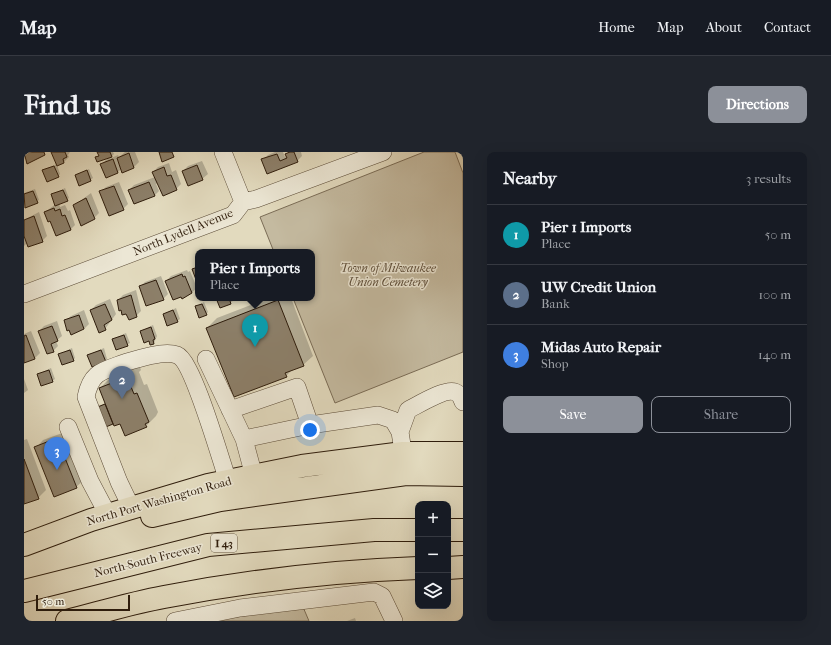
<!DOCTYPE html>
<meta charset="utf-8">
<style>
:root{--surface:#171b24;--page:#20242c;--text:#f1f3f6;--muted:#9ea1a6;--line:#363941;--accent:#8c9099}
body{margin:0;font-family:"IM FELL French Canon",serif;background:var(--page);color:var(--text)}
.controls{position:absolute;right:12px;bottom:12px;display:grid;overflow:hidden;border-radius:8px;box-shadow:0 4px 16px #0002}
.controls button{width:36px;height:36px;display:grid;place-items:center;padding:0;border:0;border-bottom:1px solid var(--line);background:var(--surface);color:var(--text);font:20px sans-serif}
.scale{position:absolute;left:12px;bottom:10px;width:94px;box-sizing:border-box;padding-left:4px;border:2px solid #2f1d0c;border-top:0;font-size:11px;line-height:14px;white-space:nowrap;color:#2f1d0c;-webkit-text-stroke:3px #ece7d5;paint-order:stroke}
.you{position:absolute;left:286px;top:278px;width:14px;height:14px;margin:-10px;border:3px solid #fff;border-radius:50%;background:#1a73e8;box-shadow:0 0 0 6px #1a73e833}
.badge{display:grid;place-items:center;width:26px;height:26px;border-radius:50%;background:var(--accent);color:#fff;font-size:13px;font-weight:700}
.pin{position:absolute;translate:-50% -33px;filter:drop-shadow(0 1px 2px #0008)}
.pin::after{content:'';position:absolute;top:21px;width:14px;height:12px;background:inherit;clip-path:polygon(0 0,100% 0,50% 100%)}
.popup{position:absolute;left:171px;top:97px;width:120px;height:52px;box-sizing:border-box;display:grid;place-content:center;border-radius:8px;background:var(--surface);filter:drop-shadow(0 1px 3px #0005);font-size:13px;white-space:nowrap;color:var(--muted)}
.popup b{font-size:15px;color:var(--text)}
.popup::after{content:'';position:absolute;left:50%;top:100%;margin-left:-8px;border:8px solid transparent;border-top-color:var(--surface)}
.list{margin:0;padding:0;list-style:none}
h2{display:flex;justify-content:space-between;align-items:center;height:52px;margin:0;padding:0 16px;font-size:17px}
h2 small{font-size:13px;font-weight:400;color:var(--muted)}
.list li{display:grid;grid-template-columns:26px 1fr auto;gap:12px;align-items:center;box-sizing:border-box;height:60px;padding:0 16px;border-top:1px solid var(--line)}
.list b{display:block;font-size:15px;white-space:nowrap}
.list p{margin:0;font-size:13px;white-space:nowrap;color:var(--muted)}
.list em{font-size:13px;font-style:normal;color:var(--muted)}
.actions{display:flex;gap:8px;padding:12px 16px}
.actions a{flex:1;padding:9px 0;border:1px solid var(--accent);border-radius:8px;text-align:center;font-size:14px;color:var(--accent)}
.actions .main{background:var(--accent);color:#fff}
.icon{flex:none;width:22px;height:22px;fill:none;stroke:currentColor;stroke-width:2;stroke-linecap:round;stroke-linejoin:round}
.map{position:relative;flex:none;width:439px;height:469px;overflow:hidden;border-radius:8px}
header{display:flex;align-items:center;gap:24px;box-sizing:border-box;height:56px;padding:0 20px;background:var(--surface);border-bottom:1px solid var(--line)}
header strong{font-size:19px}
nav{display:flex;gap:22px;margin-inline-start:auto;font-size:14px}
.intro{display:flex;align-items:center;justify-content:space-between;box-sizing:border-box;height:96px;padding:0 24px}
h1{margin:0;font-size:28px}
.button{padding:10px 18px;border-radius:8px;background:var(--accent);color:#fff;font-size:14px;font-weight:700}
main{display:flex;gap:24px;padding:0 24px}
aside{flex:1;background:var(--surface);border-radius:8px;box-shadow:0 4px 16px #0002}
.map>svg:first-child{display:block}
.green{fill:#c4baa0;stroke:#7a6c56}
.shadow{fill:#0003}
.building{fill:#8c7f69;stroke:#2f1d0c}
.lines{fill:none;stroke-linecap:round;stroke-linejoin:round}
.minor-casing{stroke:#5c4c38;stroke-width:18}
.major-casing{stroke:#2f1d0c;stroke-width:24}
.highway-casing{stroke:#2f1d0c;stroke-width:24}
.minor{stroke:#ece7d5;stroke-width:17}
.major{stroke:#e2dabe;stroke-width:22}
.highway{stroke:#e2dabe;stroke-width:22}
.labels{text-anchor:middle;stroke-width:3;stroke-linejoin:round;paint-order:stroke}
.shield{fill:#ece7d5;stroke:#685a48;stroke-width:1}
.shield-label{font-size:11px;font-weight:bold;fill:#2f1d0c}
.street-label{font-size:12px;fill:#2f1d0c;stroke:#ece7d5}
.park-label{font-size:12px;font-style:italic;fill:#5c4c38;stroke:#ece7d5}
</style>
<header>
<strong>Map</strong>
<nav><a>Home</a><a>Map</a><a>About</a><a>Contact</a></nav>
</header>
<div class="intro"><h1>Find us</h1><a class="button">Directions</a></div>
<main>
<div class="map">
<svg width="439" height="469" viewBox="0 0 439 469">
<rect width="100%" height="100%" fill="#e2dabe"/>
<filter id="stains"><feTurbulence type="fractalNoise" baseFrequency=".005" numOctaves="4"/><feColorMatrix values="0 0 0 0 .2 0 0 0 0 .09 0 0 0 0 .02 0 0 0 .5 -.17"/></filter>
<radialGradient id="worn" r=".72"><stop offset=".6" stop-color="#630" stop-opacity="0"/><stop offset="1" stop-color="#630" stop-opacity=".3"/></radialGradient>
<!-- green -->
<path class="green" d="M400,0H431L439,21V200L311,251L269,146H288V100H250L236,65Z
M279,455L285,469H185Z"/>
<!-- shadow -->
<path class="shadow" d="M28,0H46L44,3L45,5L40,10L33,13L36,22L34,24L19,18L33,12Z
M75,0H89L90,2L85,7L94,3L95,5L101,0H111L115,10L110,15L99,20L98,16L94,20L82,25L77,13L85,5L72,6L76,3Z
M251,0H259L261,5L264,0H277L278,4L273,9L244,21L239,8L244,3Z
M178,9L184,22L178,27L159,19L164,14Z
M145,11L148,20L152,18L157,32L152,37L134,31L132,32L135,39L130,44L105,38L110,33L131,25L129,20L134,15Z
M65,17L69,26L66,28L52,23Z
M95,30L104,52L99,57L77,40L82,35Z
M41,36L45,46L35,52L36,55L41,53L44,59L46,58L51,73L46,78L27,68L21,60L32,52L28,43Z
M11,37L15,48L2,54L0,41Z
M67,41L75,61L70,66L51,53Z
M15,60L23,84L18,89L4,90L0,94V68Z
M163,118L164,120L166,119L173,136L165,143L150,147L142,129L147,124Z
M137,124L144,142L139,147L116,135L121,130Z
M112,138L117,159L112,164L103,160L94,148L99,143Z
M193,146H208L209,149L196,155Z
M245,146H267L289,204L279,213L268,218L262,224L183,176L193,166Z
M86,147L92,162L81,177L67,158L72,153Z
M180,150L184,160L182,162L172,155Z
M152,156L156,167L153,169L140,162Z
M60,158L65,172L60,177L41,169L47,164Z
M33,169L38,184L32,189L34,194L29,199L15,179L20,174Z
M129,173L133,184L130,191L117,179Z
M7,179L16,201L11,206L0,210V182Z
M102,181L106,191L93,197L89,187Z
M48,196L51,206L49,208L36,202Z
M80,196L83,207L81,209L64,203Z
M113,208L117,218L115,220L120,233L123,232L134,260L132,264L122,274L90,271L72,277L67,257L82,251L76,236L86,226Z
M27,216L31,227L28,229L14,222Z
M0,227L4,238L0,241Z
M41,280L60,328L52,335L12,296L19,288Z
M3,287L22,338L14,346L0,350V288Z
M331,466L332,469H323Z"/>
<!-- building -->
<path class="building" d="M0,0H20L21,3L3,12Z
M27,0H41L43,5L39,7L40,11L33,14Z
M73,0H86L88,5L73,10L71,5L75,4Z
M135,0H148L150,5L138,10Z
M266,0H270L274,10L243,22L237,7L253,2L256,9L263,6L261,2Z
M105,1L110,16L98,21L93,6Z
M89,7L94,21L82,26L76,12Z
M173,13L179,28L164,34L158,19Z
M30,14L35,25L23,30L18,18Z
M140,15L143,24L147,23L153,38L139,44L128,20Z
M63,18L67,29L55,34L51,23Z
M125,30L131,44L110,52L104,38Z
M90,34L100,58L85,64L75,39Z
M39,38L44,49L31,54L27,42Z
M9,39L14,51L1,56L0,42Z
M62,46L71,67L57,74L49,53Z
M30,56L31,59L36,57L38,64L41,63L47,78L32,84L26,69L24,70L20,60Z
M10,64L19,90L4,95L0,84V68Z
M174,115V133L168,117Z
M158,122L159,125L161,124L168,141L158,147L157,145L149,148L141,129Z
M132,128L140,148L122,154L115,134Z
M107,143L113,165L105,168L102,162L98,163L97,158L95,159L93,148Z
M192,146H205L207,152L196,156Z
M254,148L280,214L261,221L263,225L210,245L182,176Z
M81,152L88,168L80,173L82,178L75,181L66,158Z
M178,152L183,163L175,166L171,154Z
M149,158L154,170L143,174L139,162Z
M55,163L60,177L47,183L45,178L43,179L40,168Z
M28,174L34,189L27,192L30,200L23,202L14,179Z
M127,175L131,187L129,188L130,192L126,193L125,189L120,191L116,179Z
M2,183L11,207L0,211V184Z
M100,183L104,194L92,198L88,187Z
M46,198L50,209L38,213L34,202Z
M77,198L82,210L68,215L63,203Z
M104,217L108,229L105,230L110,242L113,241L125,270L121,272L123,275L101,284L96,272L90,274L75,236L93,229L90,222Z
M25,218L29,230L17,234L13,222Z
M81,252L89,272L72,279L64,259Z
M33,286L53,336L30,345L10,295Z
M0,307L15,347L0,352Z"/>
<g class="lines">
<!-- minor casing -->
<g class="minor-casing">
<path id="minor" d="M199,0L219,50
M0,142L209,63L219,50L232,47L359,0
M182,207L220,287L230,324
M206,258L273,235L286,273
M44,275L66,329L84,363
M376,280L384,258C394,253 421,236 431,240C436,242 437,245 439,250
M220,287L286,273L354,263L369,268L376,280L381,312
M107,355L95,330L62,245C67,220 78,219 100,211C113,207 140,198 153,203C169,209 197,309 204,329
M151,469L216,456L350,440L358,444L370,469"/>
</g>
<!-- major casing -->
<g class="major-casing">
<path id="major" d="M128,364L196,348L382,322L439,323
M0,393L67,368L184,333L278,314L379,301H439"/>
</g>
<!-- highway casing -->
<g class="highway-casing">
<path id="highway" d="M424,378H439
M424,416L439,415
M0,439L184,393L350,378H394
M43,469C75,461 107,451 140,445C224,429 308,419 394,416"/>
</g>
<!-- minor -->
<use href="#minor" class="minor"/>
<!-- major -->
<use href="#major" class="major"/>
<!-- highway -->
<use href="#highway" class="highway"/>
</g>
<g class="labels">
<!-- shield labels -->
<rect class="shield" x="187" y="382" width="26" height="18" rx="3"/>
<g class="shield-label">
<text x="200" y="395">I 43</text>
</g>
<!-- street labels -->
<g class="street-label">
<text transform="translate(159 80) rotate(-22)" y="4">North Lydell Avenue</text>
<text transform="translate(135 349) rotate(-16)" y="4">North Port Washington Road</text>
<text transform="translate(124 408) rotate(-14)" y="4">North-South Freeway</text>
</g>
<!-- park labels -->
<g class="park-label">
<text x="364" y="120">Town of Milwaukee<tspan x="364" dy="14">Union Cemetery</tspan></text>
</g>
</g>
<rect width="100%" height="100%" filter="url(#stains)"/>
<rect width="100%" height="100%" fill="url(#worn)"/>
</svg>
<div class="controls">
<button>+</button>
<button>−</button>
<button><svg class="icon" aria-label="layers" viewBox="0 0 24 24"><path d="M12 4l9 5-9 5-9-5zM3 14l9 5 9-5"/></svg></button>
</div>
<div class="scale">50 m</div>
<div class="you"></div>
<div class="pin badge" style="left:231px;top:195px;background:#0f9aa8">1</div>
<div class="popup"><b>Pier 1 Imports</b>Place</div>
<div class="pin badge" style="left:98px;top:247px;background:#5c6f8a">2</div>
<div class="pin badge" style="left:33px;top:318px;background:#3f7fe0">3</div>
</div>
<aside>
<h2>Nearby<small>3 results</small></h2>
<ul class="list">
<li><span class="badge" style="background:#0f9aa8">1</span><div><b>Pier 1 Imports</b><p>Place</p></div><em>50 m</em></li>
<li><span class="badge" style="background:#5c6f8a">2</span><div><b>UW Credit Union</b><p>Bank</p></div><em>100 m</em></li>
<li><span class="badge" style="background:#3f7fe0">3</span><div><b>Midas Auto Repair</b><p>Shop</p></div><em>140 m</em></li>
</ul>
<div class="actions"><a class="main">Save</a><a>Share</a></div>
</aside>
</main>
